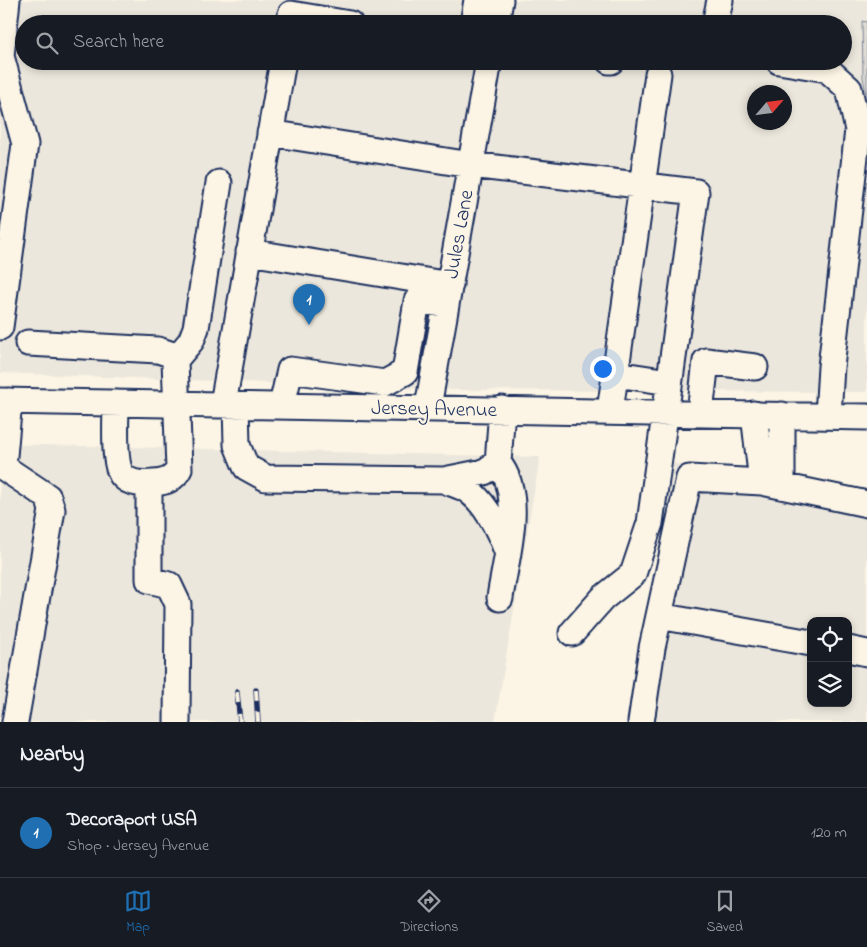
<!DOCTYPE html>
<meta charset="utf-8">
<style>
:root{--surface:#171b24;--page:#20242c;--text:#f1f3f6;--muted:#9ea1a6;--line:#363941;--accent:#1f6fb2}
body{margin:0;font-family:"Indie Flower",sans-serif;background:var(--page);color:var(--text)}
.controls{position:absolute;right:15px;bottom:15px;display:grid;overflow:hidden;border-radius:10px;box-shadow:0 2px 8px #0003}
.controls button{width:45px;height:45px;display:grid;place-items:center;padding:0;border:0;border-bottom:1px solid var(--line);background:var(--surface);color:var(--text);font:25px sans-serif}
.compass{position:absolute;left:747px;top:85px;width:45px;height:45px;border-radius:50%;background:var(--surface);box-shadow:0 2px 8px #0003;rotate:62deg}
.you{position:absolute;left:602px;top:368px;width:18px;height:18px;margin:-12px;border:4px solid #fff;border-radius:50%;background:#1a73e8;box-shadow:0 0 0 8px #1a73e833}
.badge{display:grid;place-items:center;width:32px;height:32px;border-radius:50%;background:var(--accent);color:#fff;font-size:16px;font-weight:700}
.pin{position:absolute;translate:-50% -41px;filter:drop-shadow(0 1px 2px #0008)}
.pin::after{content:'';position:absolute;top:26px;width:18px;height:15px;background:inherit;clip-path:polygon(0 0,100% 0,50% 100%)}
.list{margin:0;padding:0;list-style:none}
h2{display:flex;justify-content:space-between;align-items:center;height:65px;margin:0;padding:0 20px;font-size:21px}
h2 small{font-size:16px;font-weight:400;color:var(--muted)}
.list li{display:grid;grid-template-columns:32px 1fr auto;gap:15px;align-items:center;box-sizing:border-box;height:90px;padding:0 20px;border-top:1px solid var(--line)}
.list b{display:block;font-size:19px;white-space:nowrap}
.list p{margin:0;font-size:16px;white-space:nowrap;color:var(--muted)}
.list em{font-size:16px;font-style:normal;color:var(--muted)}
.icon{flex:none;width:28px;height:28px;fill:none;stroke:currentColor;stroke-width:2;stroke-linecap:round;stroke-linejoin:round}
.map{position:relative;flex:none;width:867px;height:722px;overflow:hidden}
.search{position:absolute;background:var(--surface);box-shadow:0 2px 8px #0003;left:15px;right:15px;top:15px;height:55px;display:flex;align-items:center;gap:12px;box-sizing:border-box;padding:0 18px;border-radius:28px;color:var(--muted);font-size:19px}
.sheet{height:155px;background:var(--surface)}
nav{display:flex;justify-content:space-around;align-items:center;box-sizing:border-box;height:70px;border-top:1px solid var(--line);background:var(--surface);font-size:14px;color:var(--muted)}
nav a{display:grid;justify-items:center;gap:2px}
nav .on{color:var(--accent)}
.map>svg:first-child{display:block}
.built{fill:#ece7dc;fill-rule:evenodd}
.green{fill:#dfdbd4;stroke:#7d8599}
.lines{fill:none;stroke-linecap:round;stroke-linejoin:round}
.minor-casing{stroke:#1b2f5e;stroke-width:29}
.minor{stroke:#fcf5e5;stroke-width:25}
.rail-casing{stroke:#1b2f5e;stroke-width:5.5}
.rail{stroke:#fcf5e5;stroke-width:4;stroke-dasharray:11;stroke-linecap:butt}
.labels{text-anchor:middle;stroke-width:4;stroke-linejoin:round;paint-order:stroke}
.street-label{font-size:21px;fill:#1b2f5e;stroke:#fcf5e5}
</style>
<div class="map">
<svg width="867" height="722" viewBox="0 0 867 722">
<rect width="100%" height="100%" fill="#fcf5e5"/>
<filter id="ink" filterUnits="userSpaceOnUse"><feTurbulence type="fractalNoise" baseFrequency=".02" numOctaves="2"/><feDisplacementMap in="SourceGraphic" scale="10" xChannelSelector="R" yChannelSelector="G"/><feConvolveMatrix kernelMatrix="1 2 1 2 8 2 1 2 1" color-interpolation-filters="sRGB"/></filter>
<g filter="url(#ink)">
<!-- built -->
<path class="built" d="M0,0H867V22H862L863,77L867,100V392L455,390L0,373ZM24,24H843V61H24ZM754,92H784V122H754Z
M0,444L540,457L495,722H0Z
M673,463L867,499V722H637ZM811,621H848V703H811Z"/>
<!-- green -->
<path class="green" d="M862,21L867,22V100L863,77Z"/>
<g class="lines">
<!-- minor casing -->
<g class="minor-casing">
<path id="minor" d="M291,14L350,24
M473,24L477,0
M496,24L500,0
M715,24L720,0
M609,61H611
M779,61L827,69L849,89L858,130L831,367L828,416
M270,133L471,165L696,192L650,523L633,574L603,598L572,633
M249,252L450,285
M0,327L25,144L1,56L7,0
M28,343L158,350L173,355L175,360L179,469C174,479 166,482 154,483C144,484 129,484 122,475C113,463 116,419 116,403
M175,360L191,341L196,328L219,183
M616,374L669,382
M0,401L867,417
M9,401L3,467L48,497L52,510L15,722
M223,404L283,61
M236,405L237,445L246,467L266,478L444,480L484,472L498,463L502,409
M282,405L290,370L385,383L405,372L417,301L446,304
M428,407L489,61
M610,411L658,74
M700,413L706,361L755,367
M754,414L762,482
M782,415V486
M498,463C526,496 505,560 500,598
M444,480C452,484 463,486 470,492C488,506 499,530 507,551
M149,484V580L169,585L178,604L177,722
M659,616L811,643
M848,649L867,653
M641,722L652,648L689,478L762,482L867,504"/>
</g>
<!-- minor -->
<use href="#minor" class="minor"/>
<!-- rail casing -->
<g class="rail-casing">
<path id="rail" d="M256,690L258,722
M237,692L240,722"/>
</g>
<!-- rail -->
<use href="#rail" class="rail"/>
</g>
</g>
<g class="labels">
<!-- street labels -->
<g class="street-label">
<text transform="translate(458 234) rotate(-80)" y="7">Jules Lane</text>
<text transform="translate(434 408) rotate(1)" y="7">Jersey Avenue</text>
</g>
</g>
</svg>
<div class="controls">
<button><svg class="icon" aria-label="locate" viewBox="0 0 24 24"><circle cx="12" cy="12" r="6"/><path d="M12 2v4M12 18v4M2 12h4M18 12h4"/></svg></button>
<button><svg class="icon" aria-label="layers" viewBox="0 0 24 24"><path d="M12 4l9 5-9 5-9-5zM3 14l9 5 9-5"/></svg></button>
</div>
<svg class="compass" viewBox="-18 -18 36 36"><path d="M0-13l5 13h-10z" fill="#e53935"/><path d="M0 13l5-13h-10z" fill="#9ea1a6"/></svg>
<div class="you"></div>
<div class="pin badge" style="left:309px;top:325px">1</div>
<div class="search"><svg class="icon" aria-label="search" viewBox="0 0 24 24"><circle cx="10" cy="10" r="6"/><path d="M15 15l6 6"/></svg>Search here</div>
</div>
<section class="sheet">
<h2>Nearby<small></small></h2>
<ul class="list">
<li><span class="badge">1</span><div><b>Decoraport USA</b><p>Shop · Jersey Avenue</p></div><em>120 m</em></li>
</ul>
</section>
<nav>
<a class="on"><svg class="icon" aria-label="map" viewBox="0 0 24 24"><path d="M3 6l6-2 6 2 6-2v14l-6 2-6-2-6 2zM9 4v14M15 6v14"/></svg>Map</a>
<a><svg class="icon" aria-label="directions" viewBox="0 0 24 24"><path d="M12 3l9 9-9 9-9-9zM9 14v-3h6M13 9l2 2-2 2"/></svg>Directions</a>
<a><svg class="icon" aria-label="saved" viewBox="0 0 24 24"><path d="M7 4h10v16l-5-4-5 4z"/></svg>Saved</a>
</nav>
